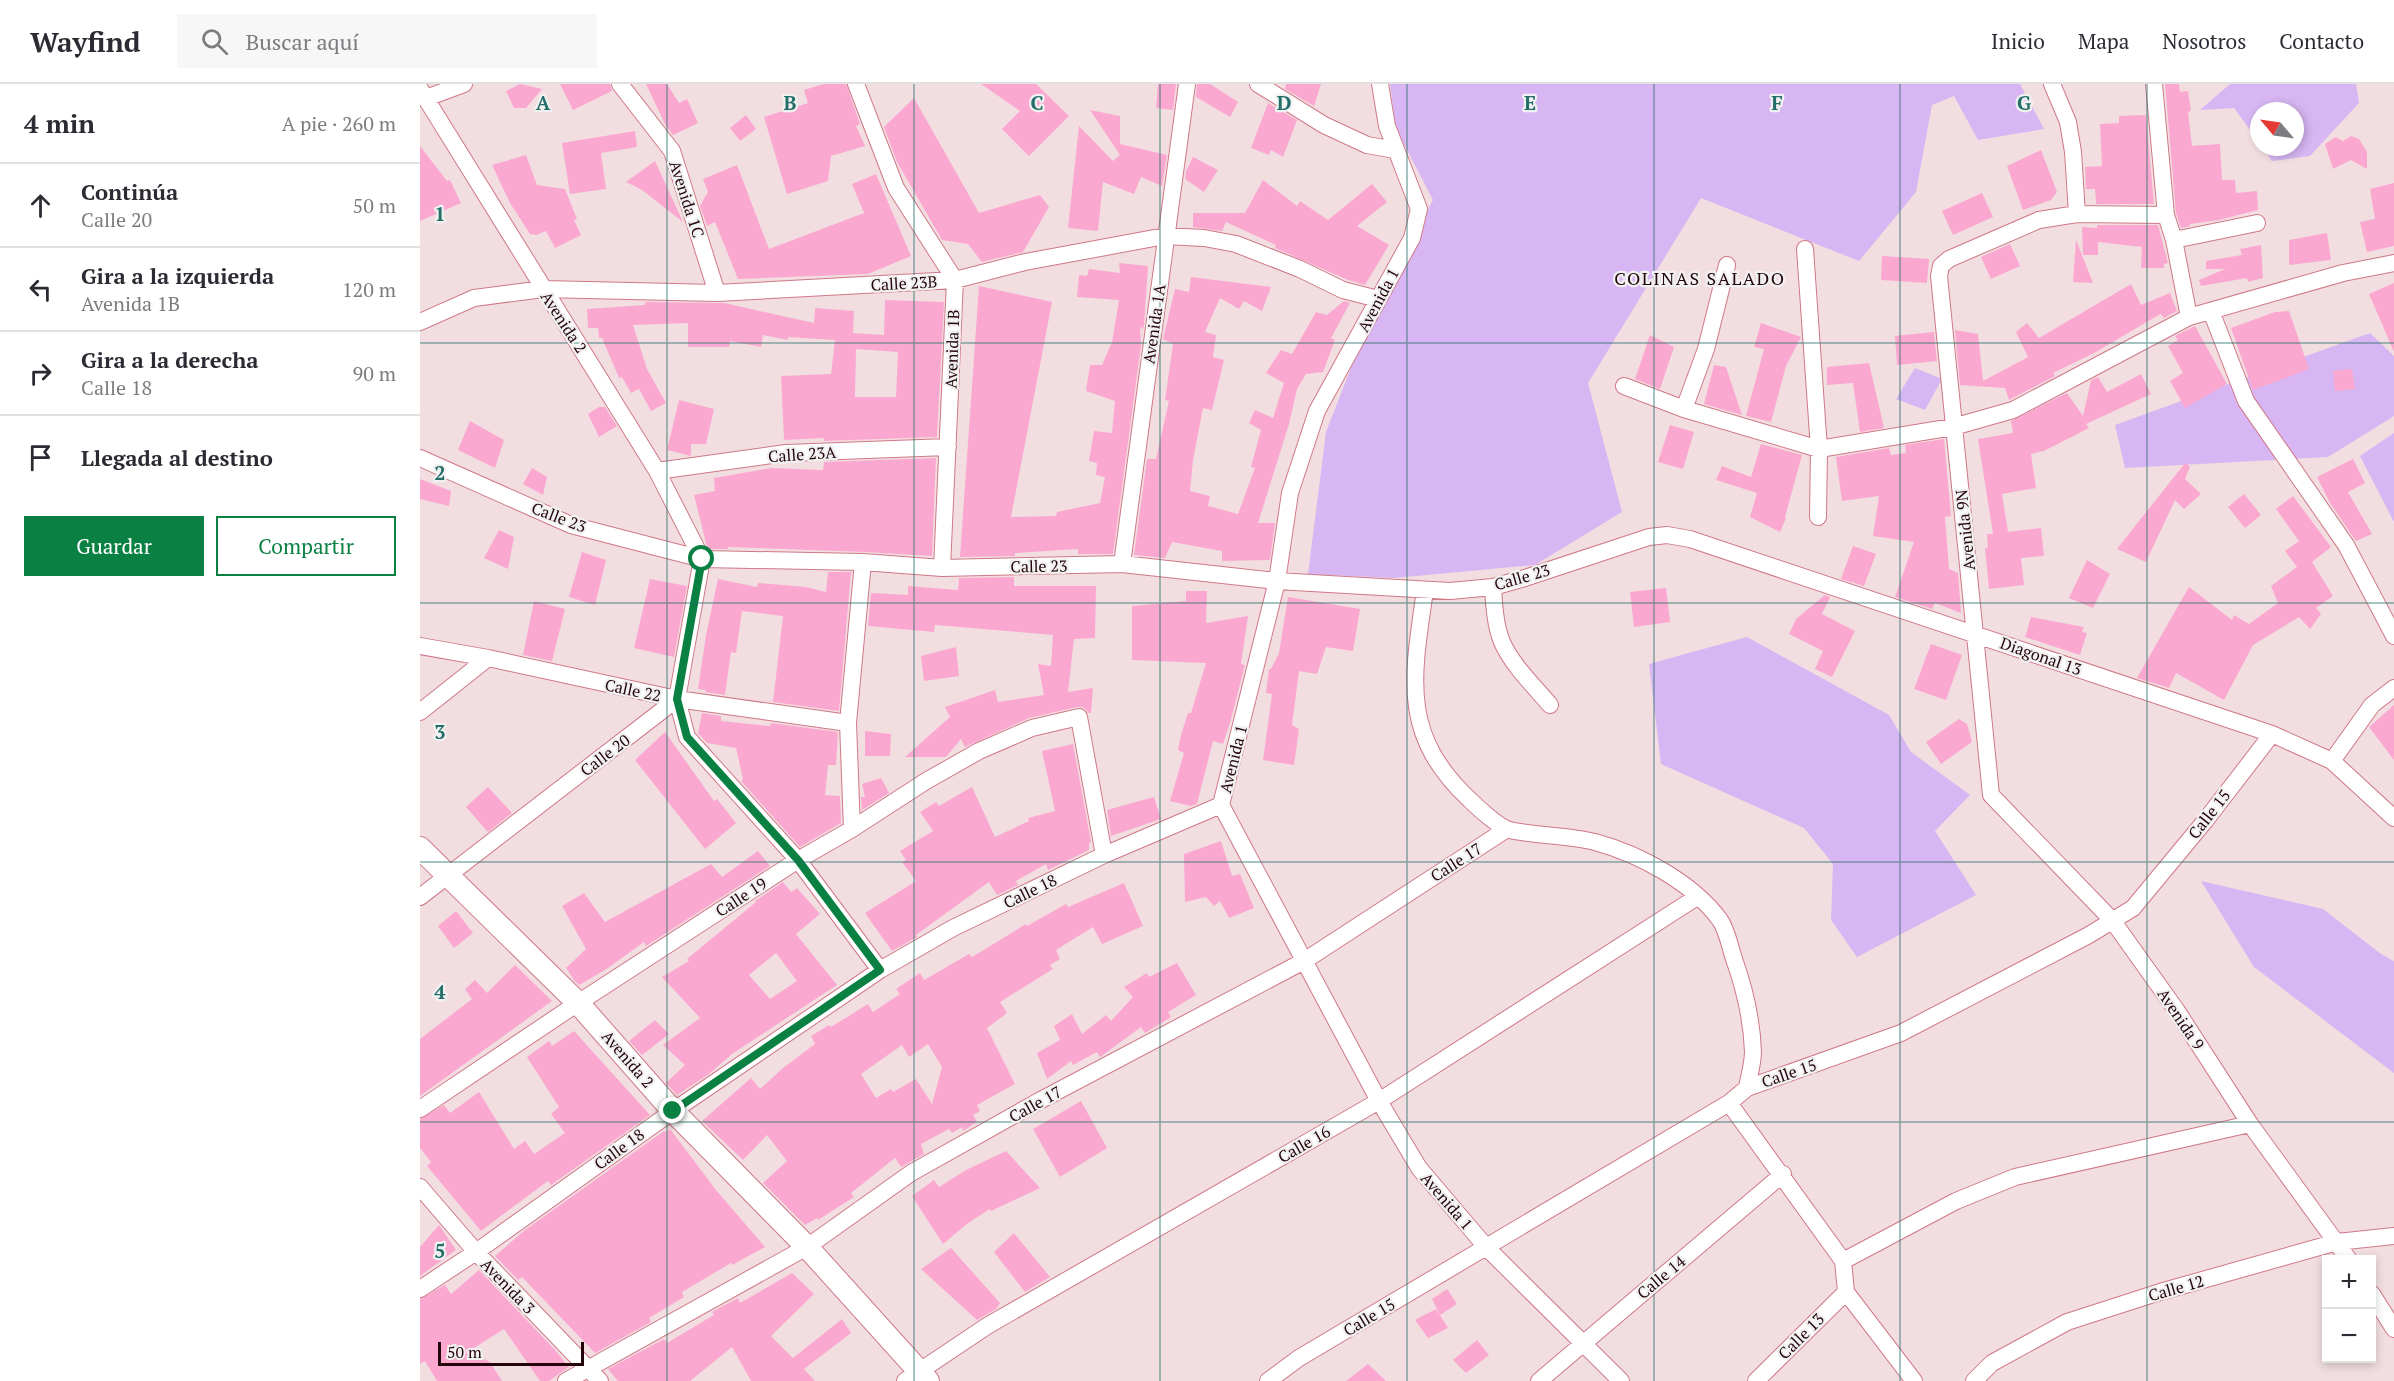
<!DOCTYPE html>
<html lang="es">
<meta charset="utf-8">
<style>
:root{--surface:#fff;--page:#f7f7f7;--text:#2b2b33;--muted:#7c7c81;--line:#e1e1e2;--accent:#0b8043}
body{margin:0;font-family:"PT Serif",serif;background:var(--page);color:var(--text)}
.controls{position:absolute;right:18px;bottom:18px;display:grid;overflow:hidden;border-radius:0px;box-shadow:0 3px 9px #0003}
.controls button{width:54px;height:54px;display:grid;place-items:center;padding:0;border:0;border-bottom:2px solid var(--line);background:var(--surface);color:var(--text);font:30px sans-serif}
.compass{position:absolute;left:1830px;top:18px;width:54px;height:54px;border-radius:50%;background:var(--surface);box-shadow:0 3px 9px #0003;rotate:299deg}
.scale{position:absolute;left:18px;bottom:15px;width:146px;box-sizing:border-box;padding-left:6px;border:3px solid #24050c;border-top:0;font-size:16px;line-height:21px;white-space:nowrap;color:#24050c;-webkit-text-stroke:4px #f1f1f1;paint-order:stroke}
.stop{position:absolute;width:18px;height:18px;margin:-14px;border:4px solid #0b8043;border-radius:50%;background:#fff}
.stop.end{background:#0b8043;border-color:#fff;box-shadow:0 2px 6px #0008}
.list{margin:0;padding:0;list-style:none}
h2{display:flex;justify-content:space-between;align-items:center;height:78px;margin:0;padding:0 24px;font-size:26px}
h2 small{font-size:20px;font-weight:400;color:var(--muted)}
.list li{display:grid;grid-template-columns:39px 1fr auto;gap:18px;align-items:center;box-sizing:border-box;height:84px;padding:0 24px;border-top:2px solid var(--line)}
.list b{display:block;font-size:22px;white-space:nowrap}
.list p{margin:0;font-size:20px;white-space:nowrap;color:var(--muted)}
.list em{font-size:20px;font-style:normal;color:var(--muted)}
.actions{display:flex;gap:12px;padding:18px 24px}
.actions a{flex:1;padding:14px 0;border:2px solid var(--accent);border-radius:0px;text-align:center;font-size:21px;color:var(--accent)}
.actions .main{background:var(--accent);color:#fff}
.icon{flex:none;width:33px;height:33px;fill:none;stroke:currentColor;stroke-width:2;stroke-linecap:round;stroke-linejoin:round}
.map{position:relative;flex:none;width:1974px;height:1297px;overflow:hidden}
header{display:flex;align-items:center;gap:36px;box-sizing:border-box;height:84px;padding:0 30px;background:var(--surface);border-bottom:2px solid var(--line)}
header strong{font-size:28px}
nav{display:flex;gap:33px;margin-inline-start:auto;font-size:21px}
.search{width:420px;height:54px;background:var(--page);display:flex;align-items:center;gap:15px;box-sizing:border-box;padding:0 21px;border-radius:0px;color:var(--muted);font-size:22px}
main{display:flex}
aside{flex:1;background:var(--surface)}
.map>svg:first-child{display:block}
.green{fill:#d7b6f3}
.building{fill:#fba8d0;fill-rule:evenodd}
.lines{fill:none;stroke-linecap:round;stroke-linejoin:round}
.street-casing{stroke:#cf7887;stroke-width:18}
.secondary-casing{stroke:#cf7887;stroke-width:24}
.street{stroke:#fff;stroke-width:16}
.secondary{stroke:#fff;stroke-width:22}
.route{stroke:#0b8043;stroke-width:8}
.grid{fill:none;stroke:#246e69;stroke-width:1.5;stroke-opacity:0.55}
.labels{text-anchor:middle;stroke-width:4.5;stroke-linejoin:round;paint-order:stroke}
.street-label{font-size:16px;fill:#24050c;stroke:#f1f1f1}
.neighbourhood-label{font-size:18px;letter-spacing:1.5px;fill:#24050c;stroke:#f1f1f1}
.grid-label{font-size:20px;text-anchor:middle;font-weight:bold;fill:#246e69;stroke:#f1f1f1;stroke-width:4.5;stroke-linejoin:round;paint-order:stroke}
</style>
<header>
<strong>Wayfind</strong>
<div class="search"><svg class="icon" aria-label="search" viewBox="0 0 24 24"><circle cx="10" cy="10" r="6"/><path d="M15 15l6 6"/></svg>Buscar aquí</div>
<nav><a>Inicio</a><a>Mapa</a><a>Nosotros</a><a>Contacto</a></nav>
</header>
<main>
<aside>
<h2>4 min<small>A pie · 260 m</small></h2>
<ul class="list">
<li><svg class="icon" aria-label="ahead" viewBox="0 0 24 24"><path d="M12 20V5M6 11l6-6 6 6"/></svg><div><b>Continúa</b><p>Calle 20</p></div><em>50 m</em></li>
<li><svg class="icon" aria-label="left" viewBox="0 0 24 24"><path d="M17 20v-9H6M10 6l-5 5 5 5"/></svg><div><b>Gira a la izquierda</b><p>Avenida 1B</p></div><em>120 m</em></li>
<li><svg class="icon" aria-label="right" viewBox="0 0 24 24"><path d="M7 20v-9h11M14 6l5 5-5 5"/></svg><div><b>Gira a la derecha</b><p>Calle 18</p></div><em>90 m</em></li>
<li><svg class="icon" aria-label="arrive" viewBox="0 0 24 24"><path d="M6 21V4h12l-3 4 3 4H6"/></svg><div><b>Llegada al destino</b></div></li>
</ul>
<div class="actions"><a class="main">Guardar</a><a>Compartir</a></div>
</aside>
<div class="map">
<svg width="1974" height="1297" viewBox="0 0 1974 1297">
<rect width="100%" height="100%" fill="#f2dee0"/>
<!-- green -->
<path class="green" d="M970,0H1600L1624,45L1558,56L1534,12L1512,21L1496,108L1439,177L1281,114L1168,299L1202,428L1115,481L974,494L888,490L906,348L950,235L1013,116L976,45Z
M1810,0H1936L1939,19L1890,72L1852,77L1842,63H1875V27H1839V58L1814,24L1780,26Z
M1950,249L1974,272V332L1908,373L1705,384L1695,341Z
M1495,284L1522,295L1505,326L1476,315Z
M1974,349V438L1940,372Z
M1327,553L1469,631L1491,668L1550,711L1515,747L1556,811L1437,873L1411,836L1413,780L1384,744L1241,680L1229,580Z
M1781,797L1903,825L1961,870L1974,877V989L1834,883Z"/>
<!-- building -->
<path class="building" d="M100,0L122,5L106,24H94L86,7Z
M140,0H190L192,7L153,26Z
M226,0H247L259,19L267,15L278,39L253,51L245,40Z
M404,0H426L440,40L436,42L445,62L411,72L408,97L367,110L344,33L388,19L384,6Z
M561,0H616L649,32L609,72L582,45L600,27Z
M738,0H756L753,26L736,24Z
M777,0H790L818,18L810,33L776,13Z
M866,0H901L894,22L865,5Z
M1745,0H1759L1760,8L1768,7L1771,27L1768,28L1772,62L1800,60L1802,96H1815L1816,109L1837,107L1838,126L1799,136L1770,140V142L1761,144L1756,129Z
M494,14L559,129L620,111L629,123L603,168L562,178L548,160L522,156L477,78L464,43Z
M848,19L877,36L863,73L851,66L849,71L831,64Z
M670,26L700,32V60L747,71L742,102L721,93L714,110L683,98L678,147L648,144L659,42L693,77L700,71Z
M326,31L336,45L320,57L310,44Z
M1726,31L1734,120H1676L1675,105H1666L1665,83L1682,82L1680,40L1699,39V32Z
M215,47L217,63L181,69L186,105L150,110L142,59Z
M1931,52L1939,55L1947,68V85L1931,76L1913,85L1905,60L1916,53L1923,57Z
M0,62L27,97L30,96L41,119L0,137Z
M1621,66L1637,108L1631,116L1603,126L1587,82Z
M106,71L117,101L145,105L157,135L154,136L161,151L135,164L126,147L116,151L110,150L90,119L72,81Z
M773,73L798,86L784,108L765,95L766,87Z
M235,77L263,138L222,106L206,98Z
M317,81L349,165L444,129L432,100L456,90L491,172L448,190L318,195L295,138L287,142L280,122L288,108L283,95Z
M843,96L877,122L880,117L908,136L952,100L967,118L937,142L969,161L945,201L928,196L855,164L856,161L806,138L802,147L773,143V129H825Z
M1974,99V162L1947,168L1940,138L1955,135L1950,105Z
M1562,109L1573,133L1533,151L1522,127Z
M1677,141H1738L1748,179L1744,180V184H1721L1722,163L1678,158V171H1663L1662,143L1677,144Z
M1907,149L1911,176L1869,181V156Z
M1656,156L1673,199L1653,198Z
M1590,160L1600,182L1571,195L1561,173Z
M1841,161L1843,194L1828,198L1827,194L1781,202L1779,196L1805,185H1786V177L1822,171L1820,165Z
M1462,172L1509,175L1507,199L1461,196Z
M699,179L728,182L724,241L723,245L720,243L721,261L693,470H658V465L595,469V472L540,473L559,202L632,218L591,433L636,432L637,428L680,419L685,393L676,391L677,379L669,377L674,347L692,349L695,317L666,307L670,281H682L692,258L699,216L657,213L659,191L667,192L669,185L700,189Z
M771,193L851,203L842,227L824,217L819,225L800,214L785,248L796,251L793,273L804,276L792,326L783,324L773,376L770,407L790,412L788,422L818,430L835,384L831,383L841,346L829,339L835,326L853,334L864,299L846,289L861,266L872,270L896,228L907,231L924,217L930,219L911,254L915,256L903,288L886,290L877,305L869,340L838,439H855L850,476L802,477V467L752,458L745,474L714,471L727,375H736L749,317L745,316L753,260L743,255L755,205L769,208Z
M1974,199V268L1949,210Z
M1711,200L1721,221L1750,209L1757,227L1744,234L1741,230L1730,236L1676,268L1633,289L1635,292L1589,316L1585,304L1540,301L1535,246L1558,250L1563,297L1608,273L1596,248L1607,239L1619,254Z
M465,216L524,218L517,353L404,357V354L364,356L361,292L411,290L415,256L368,253V256L343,251L341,263L310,257L309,263H268V239L213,241L227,285L246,319L231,327L219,305L211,309L202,293L199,294L182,254H179L178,244H168L167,225L225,221V218L304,219L394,239L395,224L434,227L433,249L464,251ZM436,265L478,268L476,313H435Z
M1869,227L1889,285L1833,306L1811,244L1855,228Z
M1341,239L1381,253L1366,282L1351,338L1326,332L1344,265L1334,263Z
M1775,242L1807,300L1765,324L1750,297L1763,289L1748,262L1758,256L1755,252Z
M1514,248L1517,277L1477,281L1475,252Z
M1230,251L1254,263L1240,305L1215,295Z
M1449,279L1464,344L1440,348L1433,299L1407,301V283Z
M1294,281L1306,283L1322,331L1284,320Z
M1932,285L1935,305L1915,307L1913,287Z
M1721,290L1731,310L1666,340L1669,344L1624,367L1611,370L1616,404L1582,410L1588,448L1621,444L1624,472L1601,474L1604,501L1569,505L1565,464H1568L1567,450H1573L1558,355L1593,349L1591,337L1647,309L1663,332L1671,296L1678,293L1687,308Z
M259,316L294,325L286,360H271V372L247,366Z
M179,323H185L197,342L179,353L168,330Z
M50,337L84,356L75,384L38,366Z
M1250,341L1274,348L1263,385L1238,378Z
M1524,355L1531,432L1525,433L1529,485L1538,489L1541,529L1515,519L1512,525L1475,513L1494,458L1453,452L1459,412L1422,417L1416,373L1469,364L1471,371L1486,369L1485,361Z
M1341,360L1382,371L1365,433L1366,434L1360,448L1330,433L1337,409L1296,396L1302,382L1331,393Z
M516,374L512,472L444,468L308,463V465H288L287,463L274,411L295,407L294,394L351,384L403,386L404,378Z
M1933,375L1945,399L1928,408L1952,450L1936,457L1910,419L1897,393Z
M1765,379L1770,383L1765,395L1781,410L1764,425L1755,416L1726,478L1697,465Z
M112,384L127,393L123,411L103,400Z
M0,395L31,407L29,422L0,415Z
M1824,410L1841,431L1825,444L1808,423Z
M1873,412L1911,463L1892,478L1913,512L1896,524L1901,530L1890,545L1879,533L1833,561L1804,616L1756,589L1749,604L1717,594L1769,503L1812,536L1814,531L1829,540L1858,519L1851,502L1877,483L1865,467L1879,457L1856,425Z
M79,446L94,453L88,485L64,474Z
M1433,462L1456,470L1444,502L1421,495Z
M162,468L186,476L175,521L149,513Z
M1667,476L1690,490L1673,524L1649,514Z
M408,488H431L419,627L353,618L363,532L322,527L316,569L311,568L305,611L285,608L286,606L278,605L286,551L298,495L337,503L338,499L386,503L406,508Z
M594,493V502H676L675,554L654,555L648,608L673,604L671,629H669L663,623H657L609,634L545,663L541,655L526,673H485L530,633L525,623L575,606L578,618L624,611L618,580L631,582L633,551L515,541L514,548L448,542L451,509L488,511V502L538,506L539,494Z
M230,495L267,502L254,573L214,564Z
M1246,504L1250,538L1214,543L1210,508Z
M766,507H787L786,539L828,532L821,580L825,581L810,639L803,660L793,657L777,720L771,722L750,717L764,669L758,666L761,651L768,629H771L786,579L712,576V522L766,517Z
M1405,511L1410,513L1402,530L1435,547L1412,593L1395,585L1403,567L1369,550L1376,535Z
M868,513L940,525L933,567L906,563L897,590L879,587L872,641L879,645L874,681L843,676L852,610L846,609L849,585H851L859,569Z
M114,517L145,525L132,577L103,571Z
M1611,533L1664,543L1662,548L1667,549L1660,571L1605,553Z
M1511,560L1542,571L1526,616L1494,605Z
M536,563L539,592L504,597L501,572Z
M1974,621V676L1949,643Z
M282,629L301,632V637L350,642L351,639L418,648L416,681H408L405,711L420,712L421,739L380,763L321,697L323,695L316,664L287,659L278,649Z
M1539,635L1547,640L1552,658L1521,680L1506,658Z
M445,647L471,650L470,672H445Z
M245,648L294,717L297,715L316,739L285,765L215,676Z
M653,660L671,758L669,759V766L628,786L626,780L596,797L598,801L577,811L569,798L496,851L497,853L472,867L445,829L496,797L482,778L486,776L480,767L513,747L500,728L516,718L519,722L552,703L575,753L609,737L608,734L635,727L622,667Z
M461,694L469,709L442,726L441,713H445L442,700Z
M68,703L92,729L68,748L46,723Z
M734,713L741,735L691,752L687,726Z
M801,757L812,792L820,790L834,824L809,834L800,817L794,822L786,813L765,818L764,770Z
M338,767L350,782L226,862L224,858L185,886L159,901L154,896L146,884L166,865L142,822L164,809L185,838L291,780L302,793Z
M363,798L371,808L377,804L400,830L376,850L417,901L312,970L289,990L257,1011L246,999L265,981L243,961L280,934L242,893L269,877L267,875L336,818L335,817ZM356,869L377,897L350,915L329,891Z
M704,799L723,842L682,860L673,843L636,866L640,875L630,881L633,885L580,918L587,929L567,944L595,1000L557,1021L560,1027L553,1031L557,1038L543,1047L542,1043L532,1049L529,1045L501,1060L504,1070L481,1083L475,1074L431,1109L434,1113L398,1136L397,1134L385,1141L343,1099L367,1077L347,1051L323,1076L282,1037L331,994L340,1005L363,984L395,960L391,952L409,941L411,943L448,920L453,928L480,910L476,905L500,889L504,896L549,870L552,873L606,840L607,842L646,820L648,823ZM508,960L522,983L512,1020L496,995L473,1008L471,1005L456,1014L441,990L482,961L489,973Z
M36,827L53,849L34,864L18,842Z
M757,879L776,911L748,928L751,933L725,949L721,943L683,971L680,973L677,968L653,981L651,977L627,995L617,969L640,956L634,942L652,930L662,950L686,931L691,937L713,913L704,903L727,889L729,893Z
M95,881L132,917L0,1012V955L52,915L45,905L55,896L67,909Z
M235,936L249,950L222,971L209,957Z
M154,947L230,1031L131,1101L128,1097L61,1147L7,1082L11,1078L0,1064V1035L24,1021L30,1029L59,1008L94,1065L105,1057L114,1070L145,1049L131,1030L139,1023L107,973L129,957L132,962Z
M661,1017L687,1064L640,1093L613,1045Z
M250,1045L296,1106L345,1163L312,1181L311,1179L262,1208L264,1213L229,1234L231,1238L175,1269L102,1193L98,1196L75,1172L105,1146L244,1047L245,1048Z
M586,1067L620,1104L571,1127L570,1125L548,1139L523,1160L492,1112L514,1096L519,1103L546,1086Z
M19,1141L36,1166L0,1192V1163Z
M594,1149L630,1193L605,1208L574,1168Z
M531,1164L580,1219L576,1225L557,1236L501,1185Z
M59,1186L135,1266L149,1283L129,1297H120L84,1245L49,1267L70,1278L82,1297H17L5,1277L0,1280V1215L25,1201L31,1210Z
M372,1189L394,1210L351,1252L373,1274L422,1235L431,1249L384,1285L395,1297H331L312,1263L270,1297H198L188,1285L244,1255L247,1259L294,1231L292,1228L318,1214L320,1219Z
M1027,1205L1037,1220L1020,1231L1012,1215Z
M1016,1225L1028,1244L1008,1254L995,1236Z
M1057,1256L1069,1271L1046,1289L1033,1276Z
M948,1280L966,1297H926Z"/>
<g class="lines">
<!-- street casing -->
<g class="street-casing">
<path id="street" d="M200,0L252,67L297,209
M436,0L476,104L535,196L522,484
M838,0L904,41L947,61L975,66
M960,0L967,42L999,125L992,154L897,327L870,409L857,497L801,721L959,1017L999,1084L1067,1164L1201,1297
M1632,0L1648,38L1653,68L1657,130
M1734,0L1746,131L1754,156L1769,233
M0,5L237,387L282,475L257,615L0,813
M6,14L44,0
M1746,131L1657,130L1619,136L1529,175L1521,182L1519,192L1571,711L1692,836L1757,927L1830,1040L1929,1176
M1754,156L1837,139
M1385,165L1399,365L1398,433
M1791,227L1826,317L1926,461L1974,552
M0,238L54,214L123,205L297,209L535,196L605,178L745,152L784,154L816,160L880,185L923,206L958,215
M1204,302L1264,325L1399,365L1533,343L1593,326L1769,233L1923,189L1974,179
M1264,325L1286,265L1307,181
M0,374L151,441L282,475L443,478L522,484L702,480L857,497L1030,507L1073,503L1105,494L1229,453L1247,451L1270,455L1852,650L1912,677L1974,734
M237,387L366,369L528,363
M702,480L767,0
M1073,503C1074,520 1075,541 1082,558C1092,581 1114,602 1130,621
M1005,506C993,592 979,650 1050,716C1058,724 1079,743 1089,746C1117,752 1147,751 1175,758C1219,770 1272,798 1300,836C1307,846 1310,863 1314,875C1324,903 1332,938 1333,968C1333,979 1329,992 1327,1004
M0,562L68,574L257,615L428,639
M257,615L267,653L378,776L460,886
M0,628L68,574
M1912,677L1952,621L1974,604
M432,745L428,639L443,478
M1309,1019L1423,1177L1426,1208L1494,1297
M0,1025L158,919L378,776L432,745L506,697L559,667L612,644L659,633L684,771
M0,1103L56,1168L180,1297
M1423,1177L1536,1117L1595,1093L1830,1040
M0,1205L56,1168L253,1027L460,886L533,844L684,771L801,721
M1952,1210L1974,1245
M146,1297L387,1163L491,1089L619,1017L884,877L1087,745
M485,1297L567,1242L959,1017L1277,813
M848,1297L879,1274L1309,1019L1327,1004L1481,949L1669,851L1713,824L1785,737L1852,650
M1119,1297L1363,1090
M1336,1297L1426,1208
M1554,1297L1572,1279L1647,1238L1740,1208L1917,1158L1974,1152"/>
</g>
<!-- secondary casing -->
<g class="secondary-casing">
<path id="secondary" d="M0,764L158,919L253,1027L387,1163L508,1297"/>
</g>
<!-- street -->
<use href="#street" class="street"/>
<!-- secondary -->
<use href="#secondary" class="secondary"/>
</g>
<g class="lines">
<!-- route -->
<path class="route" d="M253,1027L460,886L378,776L267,653L257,615L282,475"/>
</g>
<!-- grid -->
<path class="grid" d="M247,0V1297M494,0V1297M740,0V1297M987,0V1297M1234,0V1297M1480,0V1297M1727,0V1297M0,259H1974M0,519H1974M0,778H1974M0,1038H1974"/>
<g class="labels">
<!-- street labels -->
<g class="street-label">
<text transform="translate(267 115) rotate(72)" y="6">Avenida 1C</text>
<text transform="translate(484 199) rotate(-3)" y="6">Calle 23B</text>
<text transform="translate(958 216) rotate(-62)" y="6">Avenida 1</text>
<text transform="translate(144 238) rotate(57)" y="6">Avenida 2</text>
<text transform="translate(734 240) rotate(-82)" y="6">Avenida 1A</text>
<text transform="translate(532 265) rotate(-88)" y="6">Avenida 1B</text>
<text transform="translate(382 370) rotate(-4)" y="6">Calle 23A</text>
<text transform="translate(139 433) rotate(21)" y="6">Calle 23</text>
<text transform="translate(1545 446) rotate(-96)" y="6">Avenida 9N</text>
<text transform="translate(619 482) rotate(-1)" y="6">Calle 23</text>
<text transform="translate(1102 493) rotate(-16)" y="6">Calle 23</text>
<text transform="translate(1621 572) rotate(19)" y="6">Diagonal 13</text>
<text transform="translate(213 606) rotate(12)" y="6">Calle 22</text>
<text transform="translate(185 671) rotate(-37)" y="6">Calle 20</text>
<text transform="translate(813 675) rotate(-76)" y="6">Avenida 1</text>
<text transform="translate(1789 730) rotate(-52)" y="6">Calle 15</text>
<text transform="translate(1036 778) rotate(-33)" y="6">Calle 17</text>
<text transform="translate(610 807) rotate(-26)" y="6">Calle 18</text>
<text transform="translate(321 813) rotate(-33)" y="6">Calle 19</text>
<text transform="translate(1761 935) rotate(56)" y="6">Avenida 9</text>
<text transform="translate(208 975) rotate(49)" y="6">Avenida 2</text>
<text transform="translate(1369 989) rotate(-19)" y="6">Calle 15</text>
<text transform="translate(615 1020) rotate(-29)" y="6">Calle 17</text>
<text transform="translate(884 1060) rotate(-30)" y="6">Calle 16</text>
<text transform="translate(199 1065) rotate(-36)" y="6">Calle 18</text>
<text transform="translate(1027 1117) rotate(49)" y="6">Avenida 1</text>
<text transform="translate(1241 1193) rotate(-40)" y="6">Calle 14</text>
<text transform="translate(88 1202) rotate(46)" y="6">Avenida 3</text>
<text transform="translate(1756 1204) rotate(-16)" y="6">Calle 12</text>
<text transform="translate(949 1233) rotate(-31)" y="6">Calle 15</text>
<text transform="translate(1381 1252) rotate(-45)" y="6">Calle 13</text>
</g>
<!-- neighbourhood labels -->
<g class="neighbourhood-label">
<text x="1280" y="201">COLINAS SALADO</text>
</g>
</g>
<g class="grid-label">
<text x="123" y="26">A</text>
<text x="370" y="26">B</text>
<text x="617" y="26">C</text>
<text x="864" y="26">D</text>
<text x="1110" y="26">E</text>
<text x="1357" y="26">F</text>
<text x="1604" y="26">G</text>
<text x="20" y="137">1</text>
<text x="20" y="396">2</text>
<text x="20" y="655">3</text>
<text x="20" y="915">4</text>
<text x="20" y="1174">5</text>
</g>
</svg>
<div class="controls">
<button>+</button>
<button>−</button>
</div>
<svg class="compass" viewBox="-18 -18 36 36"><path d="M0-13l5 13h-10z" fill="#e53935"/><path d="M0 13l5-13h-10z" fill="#7c7c81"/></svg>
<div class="scale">50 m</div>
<div class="stop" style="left:282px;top:475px"></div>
<div class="stop end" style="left:253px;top:1027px"></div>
</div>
</main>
